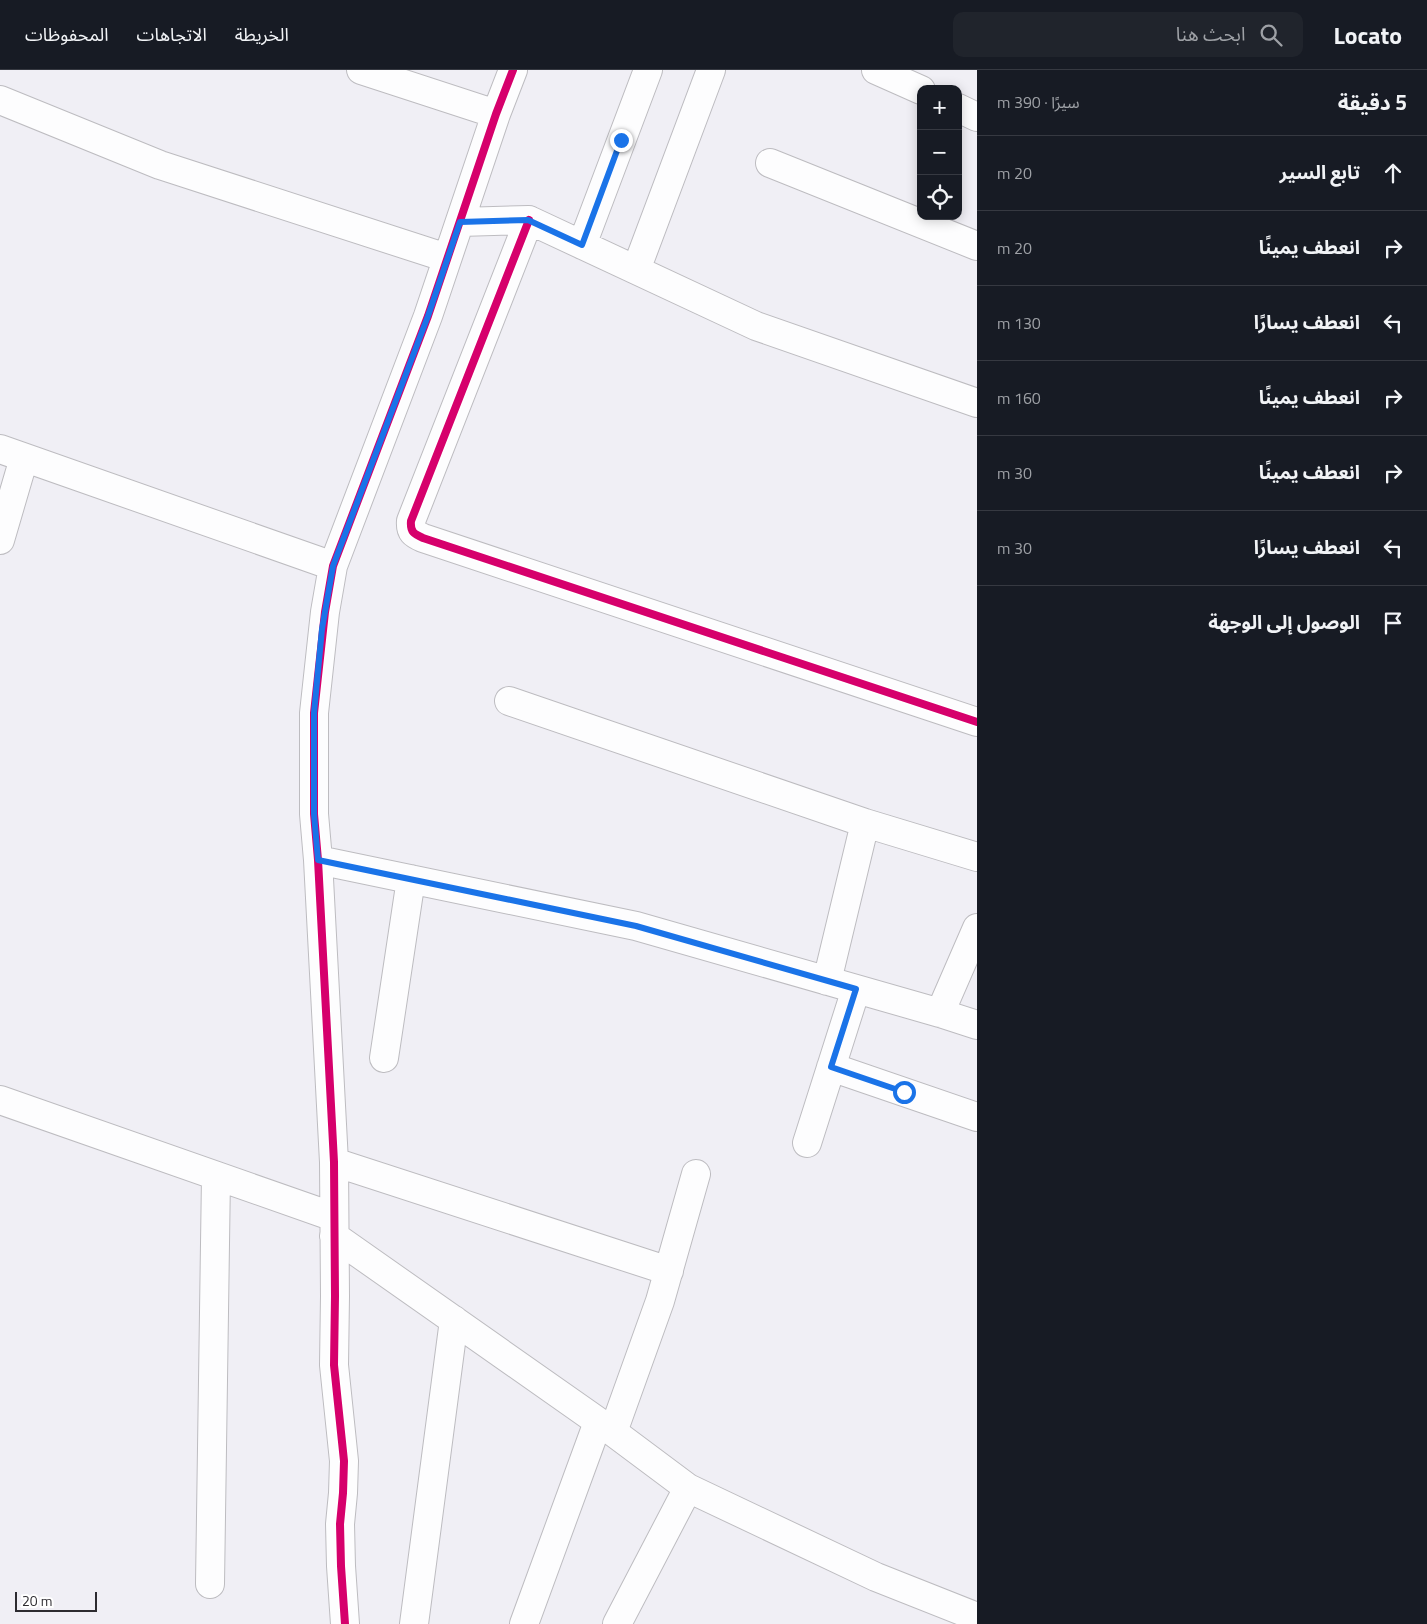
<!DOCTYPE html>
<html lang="ar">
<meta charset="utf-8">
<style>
:root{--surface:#171b24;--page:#20242c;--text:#f1f3f6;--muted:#9ea1a6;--line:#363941}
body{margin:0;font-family:"Titillium Web","Noto Sans Arabic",sans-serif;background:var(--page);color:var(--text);direction:rtl}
.controls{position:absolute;right:15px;top:15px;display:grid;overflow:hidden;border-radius:10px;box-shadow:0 2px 12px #0003}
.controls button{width:45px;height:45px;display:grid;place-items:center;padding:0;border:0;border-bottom:1px solid var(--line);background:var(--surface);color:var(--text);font:25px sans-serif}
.scale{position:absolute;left:15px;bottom:12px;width:82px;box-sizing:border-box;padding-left:5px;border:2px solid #2d2b30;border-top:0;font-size:14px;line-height:18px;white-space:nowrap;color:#2d2b30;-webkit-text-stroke:4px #fff;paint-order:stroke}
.stop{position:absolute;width:15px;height:15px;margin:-11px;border:4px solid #1a73e8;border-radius:50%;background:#fff}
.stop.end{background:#1a73e8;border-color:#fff;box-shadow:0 1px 5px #0008}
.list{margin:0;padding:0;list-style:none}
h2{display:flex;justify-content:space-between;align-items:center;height:65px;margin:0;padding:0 20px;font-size:21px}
h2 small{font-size:16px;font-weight:400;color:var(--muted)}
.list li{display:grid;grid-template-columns:32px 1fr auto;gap:15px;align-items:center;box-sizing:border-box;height:75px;padding:0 20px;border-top:1px solid var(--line)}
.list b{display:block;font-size:19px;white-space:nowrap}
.list em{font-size:16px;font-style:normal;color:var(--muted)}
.icon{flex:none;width:28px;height:28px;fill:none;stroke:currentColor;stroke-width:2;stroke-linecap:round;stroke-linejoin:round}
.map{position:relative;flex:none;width:977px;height:1554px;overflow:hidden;direction:ltr}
header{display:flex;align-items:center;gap:30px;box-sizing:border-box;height:70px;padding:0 25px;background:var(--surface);border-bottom:1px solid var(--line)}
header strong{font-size:24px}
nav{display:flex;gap:28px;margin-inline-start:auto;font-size:18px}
.search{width:350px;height:45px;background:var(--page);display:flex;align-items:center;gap:12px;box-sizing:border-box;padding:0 18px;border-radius:10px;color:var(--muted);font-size:19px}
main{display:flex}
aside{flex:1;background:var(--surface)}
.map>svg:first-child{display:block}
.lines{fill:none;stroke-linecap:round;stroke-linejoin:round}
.street-casing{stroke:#bdbcc0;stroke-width:30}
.street{stroke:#fdfdfe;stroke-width:28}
.cycleway-casing{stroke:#fff;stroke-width:11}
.cycleway{stroke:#d6006c;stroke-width:8}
.route{stroke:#1a73e8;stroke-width:6}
</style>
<header>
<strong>Locato</strong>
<div class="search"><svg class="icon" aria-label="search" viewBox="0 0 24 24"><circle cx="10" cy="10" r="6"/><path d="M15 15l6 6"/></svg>ابحث هنا</div>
<nav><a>الخريطة</a><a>الاتجاهات</a><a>المحفوظات</a></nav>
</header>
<main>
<aside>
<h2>5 دقيقة<small>سيرًا · 390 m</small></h2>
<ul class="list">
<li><svg class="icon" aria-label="ahead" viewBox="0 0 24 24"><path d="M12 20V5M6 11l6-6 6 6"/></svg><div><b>تابع السير</b></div><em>20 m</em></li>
<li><svg class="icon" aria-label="right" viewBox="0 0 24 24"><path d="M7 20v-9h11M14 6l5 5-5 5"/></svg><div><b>انعطف يمينًا</b></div><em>20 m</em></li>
<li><svg class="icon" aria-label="left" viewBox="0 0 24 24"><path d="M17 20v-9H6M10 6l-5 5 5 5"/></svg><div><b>انعطف يسارًا</b></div><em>130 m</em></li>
<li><svg class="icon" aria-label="right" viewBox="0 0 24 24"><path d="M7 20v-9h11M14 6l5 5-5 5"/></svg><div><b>انعطف يمينًا</b></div><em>160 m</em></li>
<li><svg class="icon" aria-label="right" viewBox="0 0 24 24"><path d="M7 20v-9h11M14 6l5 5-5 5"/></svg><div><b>انعطف يمينًا</b></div><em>30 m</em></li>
<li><svg class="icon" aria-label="left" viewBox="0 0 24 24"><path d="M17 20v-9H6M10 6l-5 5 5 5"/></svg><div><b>انعطف يسارًا</b></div><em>30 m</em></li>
<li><svg class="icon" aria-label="arrive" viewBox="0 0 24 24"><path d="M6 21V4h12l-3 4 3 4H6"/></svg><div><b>الوصول إلى الوجهة</b></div></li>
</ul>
</aside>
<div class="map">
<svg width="977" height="1554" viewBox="0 0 977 1554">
<rect width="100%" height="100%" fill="#f0eff5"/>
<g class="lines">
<!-- street casing -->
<g class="street-casing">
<path id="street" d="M361,0L496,44
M876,0L921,20
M0,30L160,95L447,188
M958,38L977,47
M770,93L977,176
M529,150L411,451C410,462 414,464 423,468L977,652
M460,152L529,150L756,256L977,333
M582,175L648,0
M636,200L711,0
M0,379L333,496
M0,470L24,388
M509,631L865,753L977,787
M318,790L636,856L940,943L977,955
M827,911L865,753
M940,943L977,858
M384,988L411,809
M831,997L977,1047
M0,1030L334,1147
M807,1073L856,919
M334,1092L669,1201
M334,1166L613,1362L688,1418L876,1507L977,1547
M613,1362L660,1231L696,1104
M210,1514L216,1106
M345,1554L341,1496L340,1454L343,1423L344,1391L334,1295L335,1226L334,1092L318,790L314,744V643L325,542L333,496L428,246L496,44L513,0
M414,1554L454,1250
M524,1554L598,1352
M617,1554L688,1418"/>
</g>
<!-- street -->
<use href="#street" class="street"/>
<!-- cycleway casing -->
<g class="cycleway-casing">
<path id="cycleway" d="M529,150L411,451C410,462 414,464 423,468L977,652
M345,1554L341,1496L340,1454L343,1423L344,1391L334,1295L335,1226L334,1092L318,790L314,744V643L325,542L333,496L428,246L496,44L513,0"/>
</g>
<!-- cycleway -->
<use href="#cycleway" class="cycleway"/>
</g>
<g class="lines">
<!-- route -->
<path class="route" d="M621,70L582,175L528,150L460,152L428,246L333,496L322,559L314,643V744L318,790L636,856L856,919L831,997L904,1022"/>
</g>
</svg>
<div class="controls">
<button>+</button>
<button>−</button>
<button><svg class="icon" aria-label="locate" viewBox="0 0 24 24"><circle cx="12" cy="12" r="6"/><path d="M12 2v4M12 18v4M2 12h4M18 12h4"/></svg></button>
</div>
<div class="scale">20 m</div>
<div class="stop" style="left:904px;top:1022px"></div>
<div class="stop end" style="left:621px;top:70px"></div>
</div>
</main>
